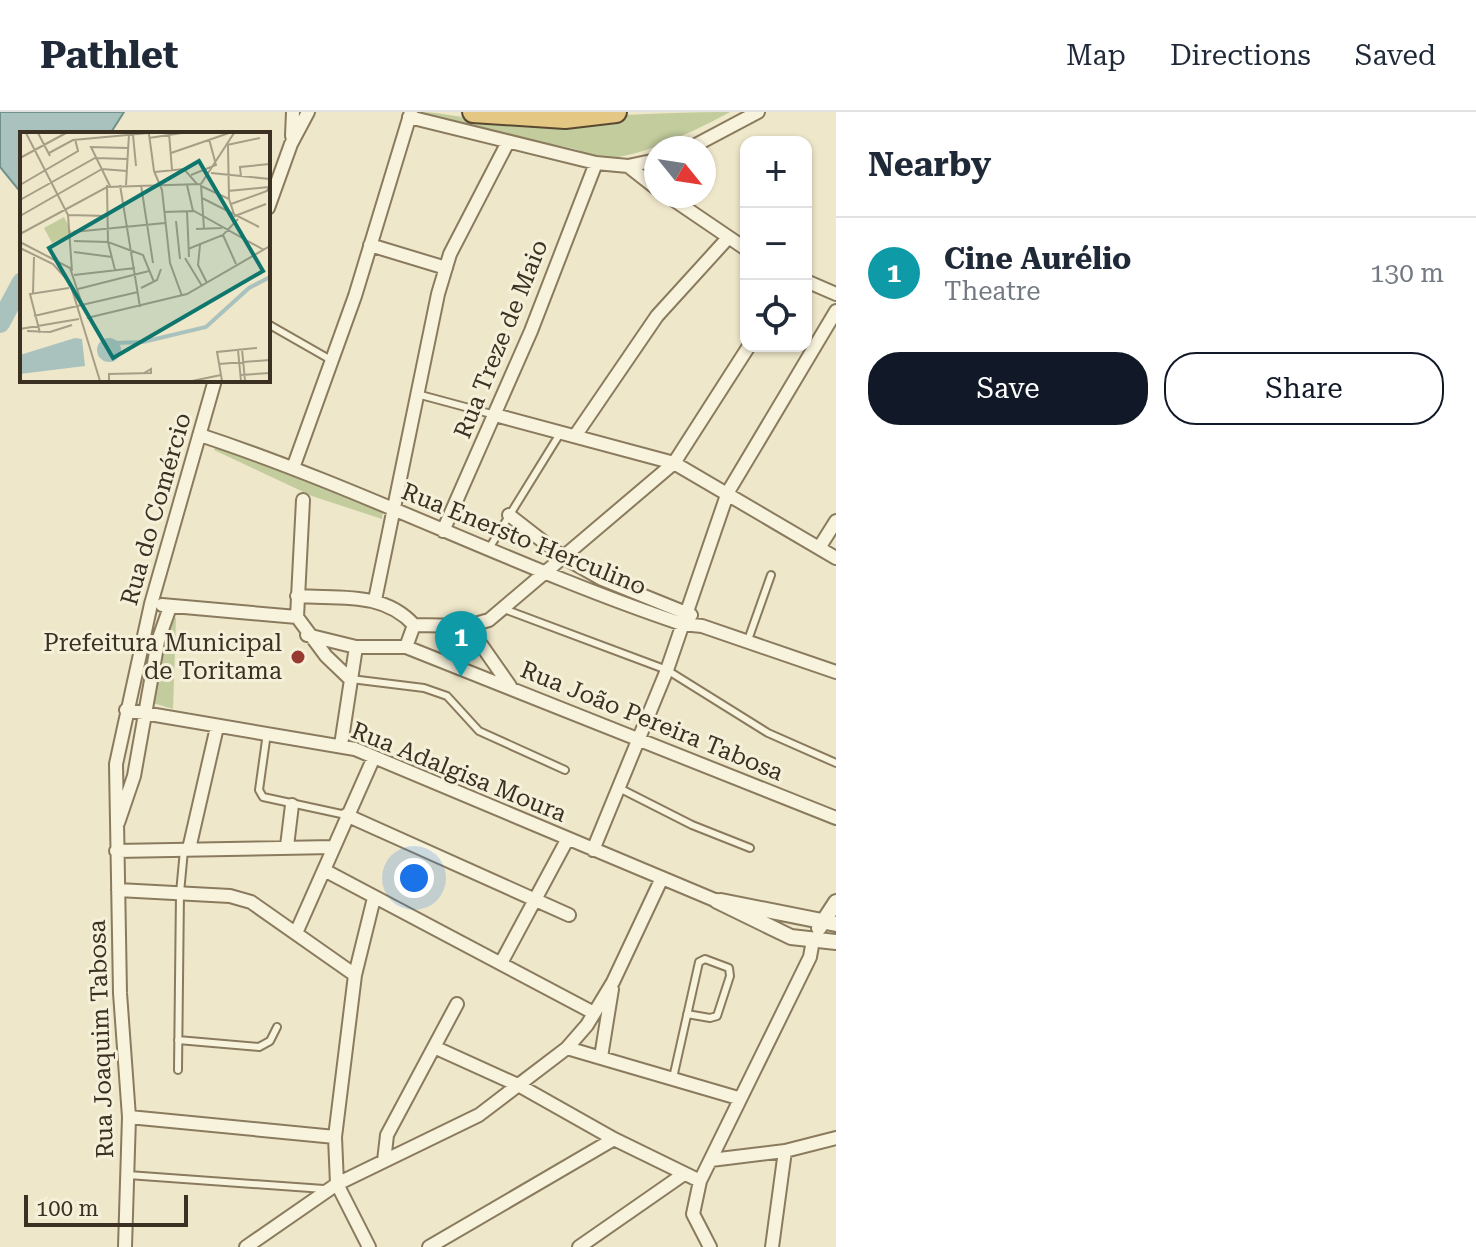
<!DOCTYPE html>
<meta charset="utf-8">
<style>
:root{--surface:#fff;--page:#f6f6f7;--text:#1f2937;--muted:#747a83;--line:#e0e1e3;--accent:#111827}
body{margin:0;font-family:"Roboto Serif",serif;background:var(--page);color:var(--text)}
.controls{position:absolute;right:24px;top:24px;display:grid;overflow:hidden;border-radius:16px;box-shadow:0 2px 6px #0004}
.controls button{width:72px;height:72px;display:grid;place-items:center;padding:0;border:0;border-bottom:2px solid var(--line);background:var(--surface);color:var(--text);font:40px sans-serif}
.compass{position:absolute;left:644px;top:24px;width:72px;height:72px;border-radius:50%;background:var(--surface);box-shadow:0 2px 6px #0004;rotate:120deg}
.scale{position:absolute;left:24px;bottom:20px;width:164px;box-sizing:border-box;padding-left:8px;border:4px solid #3b3021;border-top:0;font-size:22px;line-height:28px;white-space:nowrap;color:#3b3021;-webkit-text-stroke:6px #f5f0d9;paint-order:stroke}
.you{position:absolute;left:414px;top:766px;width:28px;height:28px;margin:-20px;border:6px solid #fff;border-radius:50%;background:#1a73e8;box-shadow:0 0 0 12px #1a73e833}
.badge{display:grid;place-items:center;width:52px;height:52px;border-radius:50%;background:var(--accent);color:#fff;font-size:26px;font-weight:700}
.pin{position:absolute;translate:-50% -66px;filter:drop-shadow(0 2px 4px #0008)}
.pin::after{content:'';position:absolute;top:42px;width:28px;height:24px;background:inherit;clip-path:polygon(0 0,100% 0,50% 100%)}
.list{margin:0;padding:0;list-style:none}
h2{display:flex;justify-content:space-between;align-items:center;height:104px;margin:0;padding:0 32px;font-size:34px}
h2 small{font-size:26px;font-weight:400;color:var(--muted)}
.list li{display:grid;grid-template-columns:52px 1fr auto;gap:24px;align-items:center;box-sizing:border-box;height:112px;padding:0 32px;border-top:2px solid var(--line)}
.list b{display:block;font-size:30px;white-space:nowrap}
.list p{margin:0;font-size:26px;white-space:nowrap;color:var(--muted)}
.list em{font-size:26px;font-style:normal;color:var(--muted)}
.actions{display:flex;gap:16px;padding:24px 32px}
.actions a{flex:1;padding:18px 0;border:2px solid var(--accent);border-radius:32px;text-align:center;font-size:28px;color:var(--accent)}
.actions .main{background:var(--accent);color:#fff}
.icon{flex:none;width:44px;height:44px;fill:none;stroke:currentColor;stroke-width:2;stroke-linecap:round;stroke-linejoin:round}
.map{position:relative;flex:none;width:836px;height:1135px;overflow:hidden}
header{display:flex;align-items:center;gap:48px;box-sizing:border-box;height:112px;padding:0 40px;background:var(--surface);border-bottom:2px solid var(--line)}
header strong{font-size:38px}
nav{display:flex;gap:44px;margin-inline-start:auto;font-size:28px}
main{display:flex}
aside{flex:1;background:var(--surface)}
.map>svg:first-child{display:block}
.green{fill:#c2cc9d}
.water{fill:#aac2be;stroke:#70918c;stroke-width:2}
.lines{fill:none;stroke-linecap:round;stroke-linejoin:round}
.river{stroke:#aac2be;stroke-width:20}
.service-casing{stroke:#8a7a5e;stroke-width:10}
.minor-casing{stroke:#8a7a5e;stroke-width:16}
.tertiary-casing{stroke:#8a7a5e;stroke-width:18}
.trunk-casing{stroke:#584832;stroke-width:24}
.service{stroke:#f8f3dd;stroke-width:6}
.minor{stroke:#f8f3dd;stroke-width:12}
.tertiary{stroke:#f8f3dd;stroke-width:14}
.trunk{stroke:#e4c782;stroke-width:20}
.poi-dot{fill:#973a30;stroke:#f5f0d9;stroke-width:3}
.labels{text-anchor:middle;stroke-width:6;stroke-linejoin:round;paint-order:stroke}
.street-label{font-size:24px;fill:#3b3021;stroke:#f5f0d9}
.poi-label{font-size:24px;fill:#3b3021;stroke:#f5f0d9;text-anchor:end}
.inset-river{fill:none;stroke:#aac2be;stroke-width:4}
.inset-road{fill:none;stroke:#a69e86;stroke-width:2}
.view{fill:#0f766e;fill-opacity:0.15;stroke:#0f766e;stroke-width:4}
.inset-edge{fill:none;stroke:#3b3021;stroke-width:4}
</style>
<header>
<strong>Pathlet</strong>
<nav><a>Map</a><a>Directions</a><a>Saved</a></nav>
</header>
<main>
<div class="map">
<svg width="836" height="1135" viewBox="0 0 836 1135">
<rect width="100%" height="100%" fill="#eee7ca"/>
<!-- green -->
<path class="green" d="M419,0C441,0 463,7 486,7C568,8 648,0 730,0C701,16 632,50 599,46C592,45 583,40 575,37L418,4Z
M218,326L384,388L382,407L312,384L214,338Z
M159,504L176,506L173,597L143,588Z"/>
<!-- water -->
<path class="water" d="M0,0H124L110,22H22V82L0,55Z"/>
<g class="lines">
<!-- river -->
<path class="river" d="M0,211L22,170"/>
<!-- service casing -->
<g class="service-casing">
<path id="service" d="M268,212L331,248
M417,282L495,303
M488,438L561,320
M504,497L667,558L768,621L836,651
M748,528L771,463
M351,567L424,576L447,584L479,619L565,658
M267,621L259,678L263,685L346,703
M619,676L692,713L750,736
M178,928L259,935L270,929L277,915
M178,958L180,781L184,738
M673,966L699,850L705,847L729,856L730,864L717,904L710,906L687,902
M128,1063L324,1077"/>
</g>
<!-- minor casing -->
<g class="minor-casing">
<path id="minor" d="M409,5L596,51L628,54L656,48
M292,24L293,0
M690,36L758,0
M628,54L656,76
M668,84L746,137
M268,96L291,32L308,0
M370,133L446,156
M806,169L836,182
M495,303L674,351L836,446
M200,323C364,377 518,457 682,512L702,514L836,560
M575,324L657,204L727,127
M293,356L355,184L411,0
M303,388L297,505L326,544L350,567
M509,403L563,445L602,467L691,503
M443,419L531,219L596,51
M819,436L836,409
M297,484C340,487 383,479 414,513L468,514L489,508L674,351L749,234
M375,488L438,182L450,142L508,30
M162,493L297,505
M468,514L510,574
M307,523L356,535H406L414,513
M406,535L836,706
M126,598L355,637L717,789
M341,633L356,535
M346,703L569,803
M118,711L134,664L158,529L170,495
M287,734L292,693
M189,737L217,615
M593,738L667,558L728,380L836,199
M116,739L333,735
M324,758L594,901
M118,778L230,784L251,790L355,863
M296,821L374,645
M501,851L567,728
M434,935L520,974L614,1027L700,1069
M567,936L738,986
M601,945L612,877
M129,1005L335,1025
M711,1048L785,1039L836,1026
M384,1049L387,1023L457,892
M125,1135L129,1005L120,881L116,652L151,492L215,268
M246,1135L337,1072L479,1003L567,936L587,913L613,870L661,768
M369,1135L337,1072L335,1025L355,863L374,786
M429,1135L614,1027
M579,1135L684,1062
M710,1135L693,1102L700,1069L810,845L813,828
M772,1135L785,1039"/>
</g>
<!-- tertiary casing -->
<g class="tertiary-casing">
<path id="tertiary" d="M717,789L791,825L836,830
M721,789L836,812
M819,816L836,790"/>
</g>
<!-- trunk casing -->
<g class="trunk-casing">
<path id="trunk" d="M473,0L565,6L616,0"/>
</g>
<!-- service -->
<use href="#service" class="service"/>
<!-- minor -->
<use href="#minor" class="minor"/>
<!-- tertiary -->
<use href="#tertiary" class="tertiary"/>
<!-- trunk -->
<use href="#trunk" class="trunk"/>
</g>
<!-- markers -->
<circle class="poi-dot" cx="298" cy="545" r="8"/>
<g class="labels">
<!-- street labels -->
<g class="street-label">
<text transform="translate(501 227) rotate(-68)" y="8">Rua Treze de Maio</text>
<text transform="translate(156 397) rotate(-74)" y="8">Rua do Comércio</text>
<text transform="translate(524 427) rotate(22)" y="8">Rua Enersto Herculino</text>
<text transform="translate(652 609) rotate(22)" y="8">Rua João Pereira Tabosa</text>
<text transform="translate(459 660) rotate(22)" y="8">Rua Adalgisa Moura</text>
<text transform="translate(101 927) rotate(-92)" y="8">Rua Joaquim Tabosa</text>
</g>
<!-- poi labels -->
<g class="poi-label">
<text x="282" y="539">Prefeitura Municipal<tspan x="282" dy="28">de Toritama</tspan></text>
</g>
</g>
<!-- overview -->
<g transform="translate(20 20)">
<rect width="250" height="250" fill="#eee7ca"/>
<path d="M44,85L52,101L32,111L24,96Z" fill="#c2cc9d"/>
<path d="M77 218a12 12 0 1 1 24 0a12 12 0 1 1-24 0ZM55,206L62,207L65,234L0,242V223Z" fill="#aac2be"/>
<path class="inset-river" d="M95,211L123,210L186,195L229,156L250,145"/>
<path class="inset-road" d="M6,1L48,83L52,139M18,1L30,24M149,1L152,38M129,2L134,39M113,3L116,34M129,6L162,1M207,13L240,6M208,14L209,67M29,21L53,8L129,1M151,21L209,1M0,26L46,1M134,39L142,58L150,131L162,164M135,40L164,37L177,52M191,41L250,47M171,43L196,33L189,7M221,45L220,35L250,32M181,52L214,1M0,53L58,19L55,7M87,53L88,110L95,138M100,53L120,175M106,53L109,2M121,53L133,131M167,53L173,79M181,53L184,97M90,54L71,15L108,16M181,54L209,67L215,85M208,59L249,55M182,66L239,95M0,68L75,26L108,27M211,72L247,59L250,52M167,79L169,125M144,80L174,79L244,118M48,83L88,84M0,84L82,37L107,39M215,84L246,72M156,89L160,127M176,97L202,96M53,100L145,91M0,102L87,55L181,52M203,103L216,132M54,109L88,110L123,123L134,150M0,110L50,136L62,172M180,113L178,133L187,151M0,116L33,132L50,151L80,249M168,117L203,103L218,87M54,120L92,125M165,126L182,154M54,143L115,136M121,156L137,148L141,137M58,157L129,139M13,161L14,125M14,184L118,160M67,186L167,162L250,114M0,197L59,187M7,199L30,200L52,193M20,201L10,162L49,156M222,217L225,249M218,218L221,249M199,232L250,228M221,243L250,241M89,249V242L131,241V237L124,241M172,249L201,243M202,249L197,220L237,216"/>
<path class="view" d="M179,29L243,139L93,226L29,116Z"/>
<rect width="250" height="250" class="inset-edge"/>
</g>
</svg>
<div class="controls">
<button>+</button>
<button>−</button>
<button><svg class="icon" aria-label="locate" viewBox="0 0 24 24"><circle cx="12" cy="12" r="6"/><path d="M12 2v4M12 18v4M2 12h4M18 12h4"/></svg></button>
</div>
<svg class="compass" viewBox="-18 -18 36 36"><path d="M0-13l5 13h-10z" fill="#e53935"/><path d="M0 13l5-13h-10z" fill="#747a83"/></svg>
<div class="scale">100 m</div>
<div class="you"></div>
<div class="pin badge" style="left:461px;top:565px;background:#0f9aa8">1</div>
</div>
<aside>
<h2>Nearby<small></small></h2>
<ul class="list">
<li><span class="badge" style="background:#0f9aa8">1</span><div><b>Cine Aurélio</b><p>Theatre</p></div><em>130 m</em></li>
</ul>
<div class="actions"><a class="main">Save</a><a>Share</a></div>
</aside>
</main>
